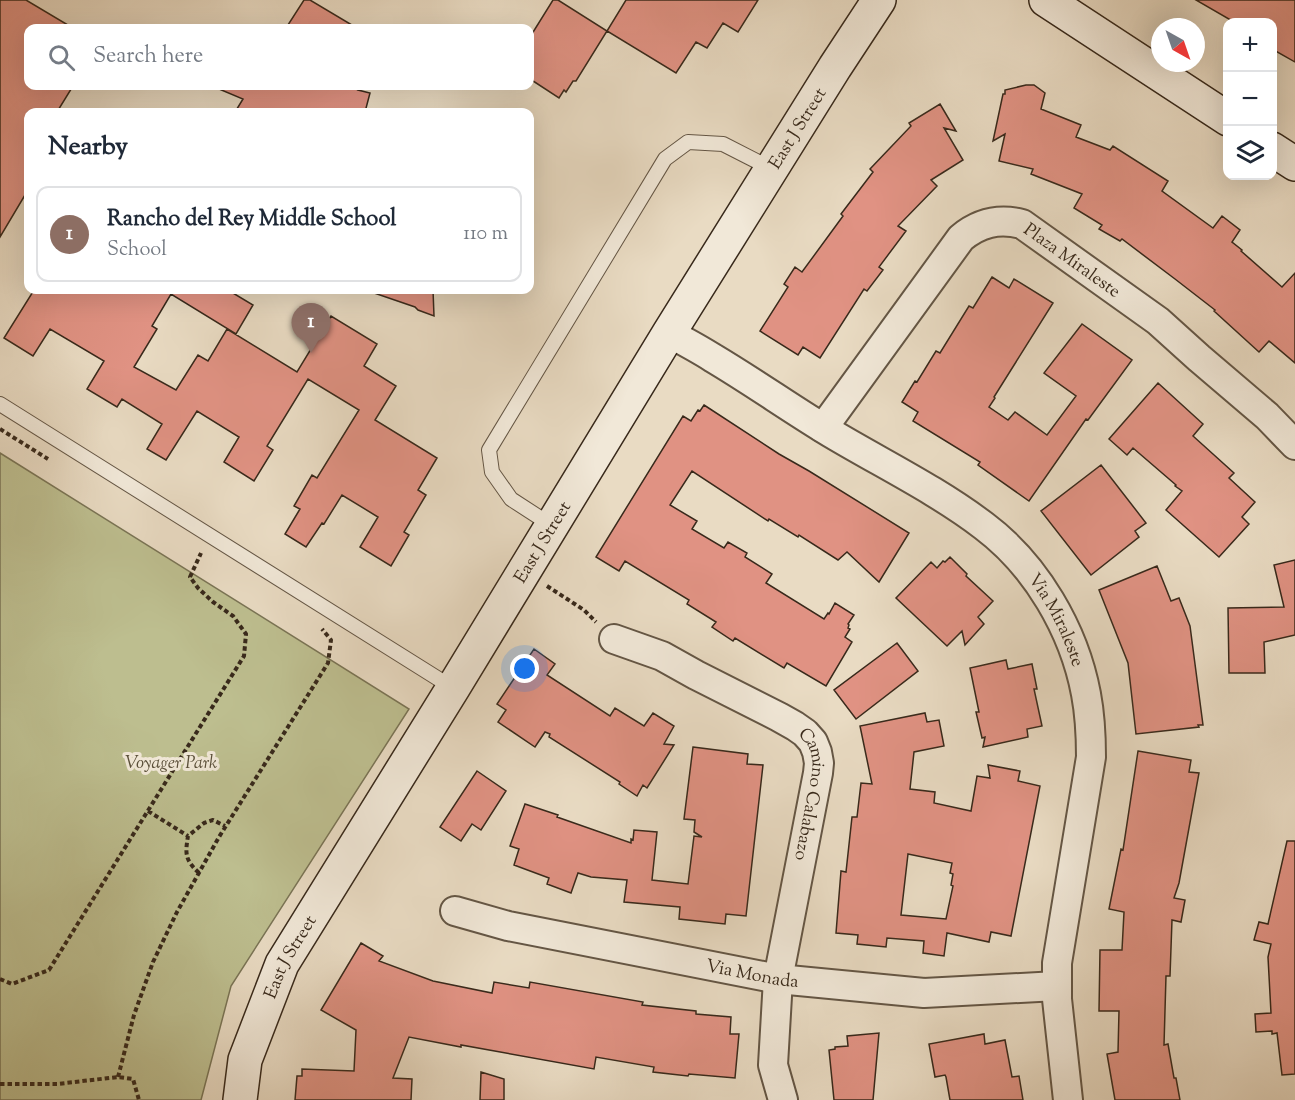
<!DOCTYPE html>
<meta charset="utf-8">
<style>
:root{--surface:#fff;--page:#f6f6f7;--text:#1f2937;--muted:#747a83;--line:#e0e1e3;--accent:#8f2418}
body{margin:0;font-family:"Sorts Mill Goudy",serif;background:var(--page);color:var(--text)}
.controls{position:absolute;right:18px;top:18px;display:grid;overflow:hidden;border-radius:12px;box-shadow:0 6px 24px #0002}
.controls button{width:54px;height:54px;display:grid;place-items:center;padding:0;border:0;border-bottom:2px solid var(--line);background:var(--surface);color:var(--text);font:30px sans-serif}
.compass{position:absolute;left:1151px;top:18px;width:54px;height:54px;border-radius:50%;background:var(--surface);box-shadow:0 6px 24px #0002;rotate:140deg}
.you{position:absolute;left:525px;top:669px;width:21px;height:21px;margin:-15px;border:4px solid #fff;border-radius:50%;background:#1a73e8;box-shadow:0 0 0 9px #1a73e833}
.badge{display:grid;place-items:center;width:39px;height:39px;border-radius:50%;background:var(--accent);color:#fff;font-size:20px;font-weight:700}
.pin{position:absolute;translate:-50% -50px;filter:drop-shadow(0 2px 3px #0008)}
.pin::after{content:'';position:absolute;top:32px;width:21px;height:18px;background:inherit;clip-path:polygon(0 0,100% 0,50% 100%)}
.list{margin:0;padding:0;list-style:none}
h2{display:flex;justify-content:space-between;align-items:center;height:78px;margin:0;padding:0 24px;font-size:26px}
h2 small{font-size:20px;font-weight:400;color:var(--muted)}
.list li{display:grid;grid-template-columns:39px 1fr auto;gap:18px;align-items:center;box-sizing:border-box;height:96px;margin:0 12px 12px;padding:0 12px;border:2px solid var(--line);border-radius:12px}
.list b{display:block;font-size:22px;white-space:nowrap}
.list p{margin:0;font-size:20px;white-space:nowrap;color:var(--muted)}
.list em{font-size:20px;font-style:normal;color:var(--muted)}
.icon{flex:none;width:33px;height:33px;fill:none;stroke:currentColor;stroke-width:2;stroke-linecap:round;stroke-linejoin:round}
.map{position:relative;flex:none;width:1295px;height:1100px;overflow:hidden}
.search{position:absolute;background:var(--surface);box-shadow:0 6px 24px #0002;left:24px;top:24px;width:510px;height:66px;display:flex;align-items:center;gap:15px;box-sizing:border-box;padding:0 21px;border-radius:12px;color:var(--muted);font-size:22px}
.panel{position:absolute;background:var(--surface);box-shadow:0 6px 24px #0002;left:24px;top:108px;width:510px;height:186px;border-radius:12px}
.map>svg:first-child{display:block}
.green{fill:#bdbe8f;stroke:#7a7455;stroke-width:1.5}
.building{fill:#e09283;stroke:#38291b;stroke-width:1.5;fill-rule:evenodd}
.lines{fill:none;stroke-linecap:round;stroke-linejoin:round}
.lane-casing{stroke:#645645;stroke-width:16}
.street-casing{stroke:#645645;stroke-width:32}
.secondary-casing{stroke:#38291b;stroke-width:36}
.path{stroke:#38291b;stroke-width:4;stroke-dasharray:4.5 3;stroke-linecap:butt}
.lane{stroke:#f1e8d8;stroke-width:14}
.street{stroke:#f1e8d8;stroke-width:28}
.secondary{stroke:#f1e8d8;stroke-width:33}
.labels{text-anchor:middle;stroke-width:6;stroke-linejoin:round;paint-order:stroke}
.street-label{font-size:18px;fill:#38291b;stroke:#f1e8d8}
.park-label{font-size:18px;font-style:italic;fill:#594e38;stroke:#f1e8d8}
</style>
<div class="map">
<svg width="1295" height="1100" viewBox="0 0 1295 1100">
<rect width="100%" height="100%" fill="#e9dbc3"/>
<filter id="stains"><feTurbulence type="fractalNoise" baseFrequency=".00333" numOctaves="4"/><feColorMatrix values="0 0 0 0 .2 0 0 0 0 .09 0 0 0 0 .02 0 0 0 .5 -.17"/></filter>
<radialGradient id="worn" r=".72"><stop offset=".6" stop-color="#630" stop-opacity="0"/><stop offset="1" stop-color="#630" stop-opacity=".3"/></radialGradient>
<!-- green -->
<path class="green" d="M0,453L409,709L231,986L201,1100H0Z"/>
<!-- building -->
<path class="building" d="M0,0H26L73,28H28V86H73L57,112H28V190L0,237Z
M304,0H310L357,28H286Z
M553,0H558L607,31L576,81H573L566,92L564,90L559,98L530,79V37Z
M626,0H758L738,32L723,23L707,48L696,42L676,73L607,31Z
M1196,0H1295V62L1272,49V22H1234Z
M1026,85H1034L1045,93L1041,109L1081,125L1076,137L1110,150L1113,146L1168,181L1162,191L1213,228L1222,216L1240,230L1232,242L1242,250L1241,251L1282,287L1295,273V363L1269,341L1259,352L1214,311L1215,310L1175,279L1122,239L1120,241L1099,229L1102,225L1074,208L1082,194L1031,174L1033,169L999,161L1005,134L993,141L1003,94H1005V90Z
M212,86H362L358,90L370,93L365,112H235L243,99Z
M940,104L956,131L944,128L963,160L931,180L937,186L898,226L906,231L879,267L883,270L867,291L864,289L820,358L803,347L798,355L760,331L788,287L784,284L795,267L802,272L843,216L841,214L873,172L870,169L911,126L909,123Z
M992,277L1009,288L1014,279L1053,303L994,397L995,398L989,407L1008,420L1015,412L1047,435L1076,396L1044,373L1082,324L1132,360L1088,420L1086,419L1029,501L978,465L980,462L913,421L918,412L902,402L915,381L917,382L936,351L940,353L969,306L973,308Z
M34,290H228L253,305L236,334L171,294L152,326L157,329L134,367L176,390L198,355L208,361L227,329L297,372L331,316L377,344L364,366L396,386L375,420L437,458L418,490L426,495L404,532L409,535L391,566L360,547L378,517L342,495L324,524L322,523L306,547L285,534L300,509L294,506L312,475L317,478L359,410L308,379L267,446L273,450L254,481L224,462L239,437L197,411L166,460L147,449L162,424L122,399L117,407L87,389L104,361L50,329L33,356L4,338Z
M374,290H433L434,316L418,310L415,307L374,293Z
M1158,383L1203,424L1193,436L1234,473L1229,478L1255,502L1242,517L1249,524L1219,557L1166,510L1182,491L1175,486L1176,485L1133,448L1127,455L1109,439Z
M704,405L779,454L809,471L909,533L879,582L847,552L838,560L799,535L798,537L769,519L768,521L692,471L670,505L697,521L692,529L724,548L728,542L747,553L745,557L772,574L766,583L824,619L828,613L829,614L835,603L854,615L848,624L849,625L848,628L850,629L845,637L852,642L826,686L787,663L784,668L735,638L733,641L712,627L716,622L687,604L689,600L625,561L619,571L596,557L683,416L691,421L698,410L700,411Z
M1101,465L1146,523L1135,531L1139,537L1091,575L1041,511Z
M950,557L967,574L966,576L993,601L978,617L984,624L965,645L962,631L947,646L896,598L931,562L937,568L943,561L945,562Z
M1295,560V635L1264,642L1265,673H1229L1228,608L1284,607L1274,565Z
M1157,566L1171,601L1179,598L1190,626L1203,725H1198L1199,727L1136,734L1128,663L1099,590Z
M897,643L918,671L856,719L834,690Z
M534,649L555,664L547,675L610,716L615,708L644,726L653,713L674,726L664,744L674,745L647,788L643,785L637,796L619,784L620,782L549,737L550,734L545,732L535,747L498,722L506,710L497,704Z
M1006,660L1008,669L1032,664L1037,689H1034L1042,726L1027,729L1028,737L983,747L985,737L982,738L976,712H979L970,668Z
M925,713L927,722L939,720L944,746L914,752L910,789L935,792L934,803L971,811L977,776L990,778L988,765L1020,771L1018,781L1040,786L1011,936L991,932L989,942L947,933L944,956L923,953L924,941L887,938L886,947L857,944L858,935L836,933L841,871L846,872L852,817H857L861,783L872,784L860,726ZM908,854L952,863L950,873L953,874L951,885L953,886L946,919L901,915Z
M693,747L748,754L747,764L763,765L746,916L726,914L725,924L679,919L680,907L624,902L627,880L591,877L578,873L571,893L547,884L549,878L514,865L519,849L510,846L525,804L558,815L557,817L631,843V839L633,840L634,830L657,832L652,880L688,884L694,836L702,837L694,832L695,820L684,819Z
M1138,751L1191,760L1189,772L1199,773L1179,883L1174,898L1185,900L1181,922L1172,920L1170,976H1166L1164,1045L1168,1044L1174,1078H1176L1180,1100H1115L1107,1054L1118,1052L1119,1011H1099L1100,950H1122L1124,912L1109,909L1121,849L1123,850Z
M477,771L506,791L481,830L472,824L461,841L440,827Z
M1287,841H1295V1074L1282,1075L1277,1033L1272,1034V1031L1256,1032L1255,1014L1271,1013L1268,957L1271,944L1254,940L1259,922L1268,924Z
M361,943L383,956L379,961L433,981L492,993L494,982L529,988L530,982L643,1002L642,1005L696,1011V1014L731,1017L730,1034H739L735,1078L689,1074L688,1076L653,1072L654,1067L596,1057L594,1069L461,1045V1047L409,1037L393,1078L412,1079L411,1100H295L297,1076H302V1069L354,1071L356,1030L321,1010Z
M879,1033L873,1100H834L829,1050L835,1049V1047L848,1046L847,1036Z
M984,1034L985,1044L1005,1040L1012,1077L1019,1076L1023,1100H950L946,1077L945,1075L935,1077L929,1044Z
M481,1072L504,1079V1100H480Z"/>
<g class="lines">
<!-- lane casing -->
<g class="lane-casing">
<path id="lane" d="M0,404L453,688
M551,525L511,499L492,472L489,450L665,159L688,142L723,144L772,169"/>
</g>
<!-- street casing -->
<g class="street-casing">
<g id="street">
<path id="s1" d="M669,333C684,341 699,349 713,358C755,383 794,411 836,436C885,465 938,491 984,526C1036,565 1074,630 1086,694C1090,715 1091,736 1091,757L1057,963V999L1068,1100"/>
<path id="s2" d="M823,428L961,238C979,223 998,218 1022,224L1158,321L1199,358L1267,416L1295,445"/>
<path id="s3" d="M614,639L662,656L696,675L779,717L795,726L805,733L813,742L817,752L819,763L818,773L778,979L773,1065L783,1100"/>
<path id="s4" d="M455,911L508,926L778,979L924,993L1057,986"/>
</g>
</g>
<!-- secondary casing -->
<g class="secondary-casing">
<g id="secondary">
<path d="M1046,0L1228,119"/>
<path d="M1272,149L1295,164"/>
<path id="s5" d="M240,1100L245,1060L282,964L453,688L669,333L835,67L879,0"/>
</g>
</g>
<!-- path -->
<path class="path" d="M0,429L48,459
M547,586L584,610L596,622
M148,811L188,836
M199,873C185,860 185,854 188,836L204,823L213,820L225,826
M0,979L12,984L49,970L244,656L246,634L233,616L213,602L198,588L190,577L201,553
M118,1077L134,1015L153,962L177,912L219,837L328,663L331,640L322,629
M0,1084H57L118,1077L133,1079L139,1100"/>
<!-- lane -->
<use href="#lane" class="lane"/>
<!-- street -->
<use href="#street" class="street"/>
<!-- secondary -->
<use href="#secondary" class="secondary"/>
</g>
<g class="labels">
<!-- street labels -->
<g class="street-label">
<text dy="6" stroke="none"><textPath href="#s5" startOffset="1125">East J Street</textPath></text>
<text dy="6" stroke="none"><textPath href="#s2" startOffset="362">Plaza Miraleste</textPath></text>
<text dy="6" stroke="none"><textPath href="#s5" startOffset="639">East J Street</textPath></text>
<text dy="6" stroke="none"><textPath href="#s1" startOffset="490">Via Miraleste</textPath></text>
<text dy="6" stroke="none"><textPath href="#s3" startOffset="278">Camino Calabazo</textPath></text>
<text dy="6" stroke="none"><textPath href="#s5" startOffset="153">East J Street</textPath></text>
<text dy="6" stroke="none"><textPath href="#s4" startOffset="304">Via Monada</textPath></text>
</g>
<!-- park labels -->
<g class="park-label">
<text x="171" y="768">Voyager Park</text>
</g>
</g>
<rect width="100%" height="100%" filter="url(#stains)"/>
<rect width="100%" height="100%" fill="url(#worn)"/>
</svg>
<div class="controls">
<button>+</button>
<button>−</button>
<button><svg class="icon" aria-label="layers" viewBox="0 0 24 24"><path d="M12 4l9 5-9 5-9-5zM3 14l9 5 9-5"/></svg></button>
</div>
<svg class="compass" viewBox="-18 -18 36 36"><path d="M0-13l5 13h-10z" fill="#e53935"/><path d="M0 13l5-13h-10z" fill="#747a83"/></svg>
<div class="you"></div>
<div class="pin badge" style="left:311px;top:353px;background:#8d6e63">1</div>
<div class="search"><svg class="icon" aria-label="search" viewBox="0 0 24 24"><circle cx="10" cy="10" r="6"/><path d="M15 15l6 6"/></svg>Search here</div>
<section class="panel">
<h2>Nearby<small></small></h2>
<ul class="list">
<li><span class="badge" style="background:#8d6e63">1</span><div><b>Rancho del Rey Middle School</b><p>School</p></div><em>110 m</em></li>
</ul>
</section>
</div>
